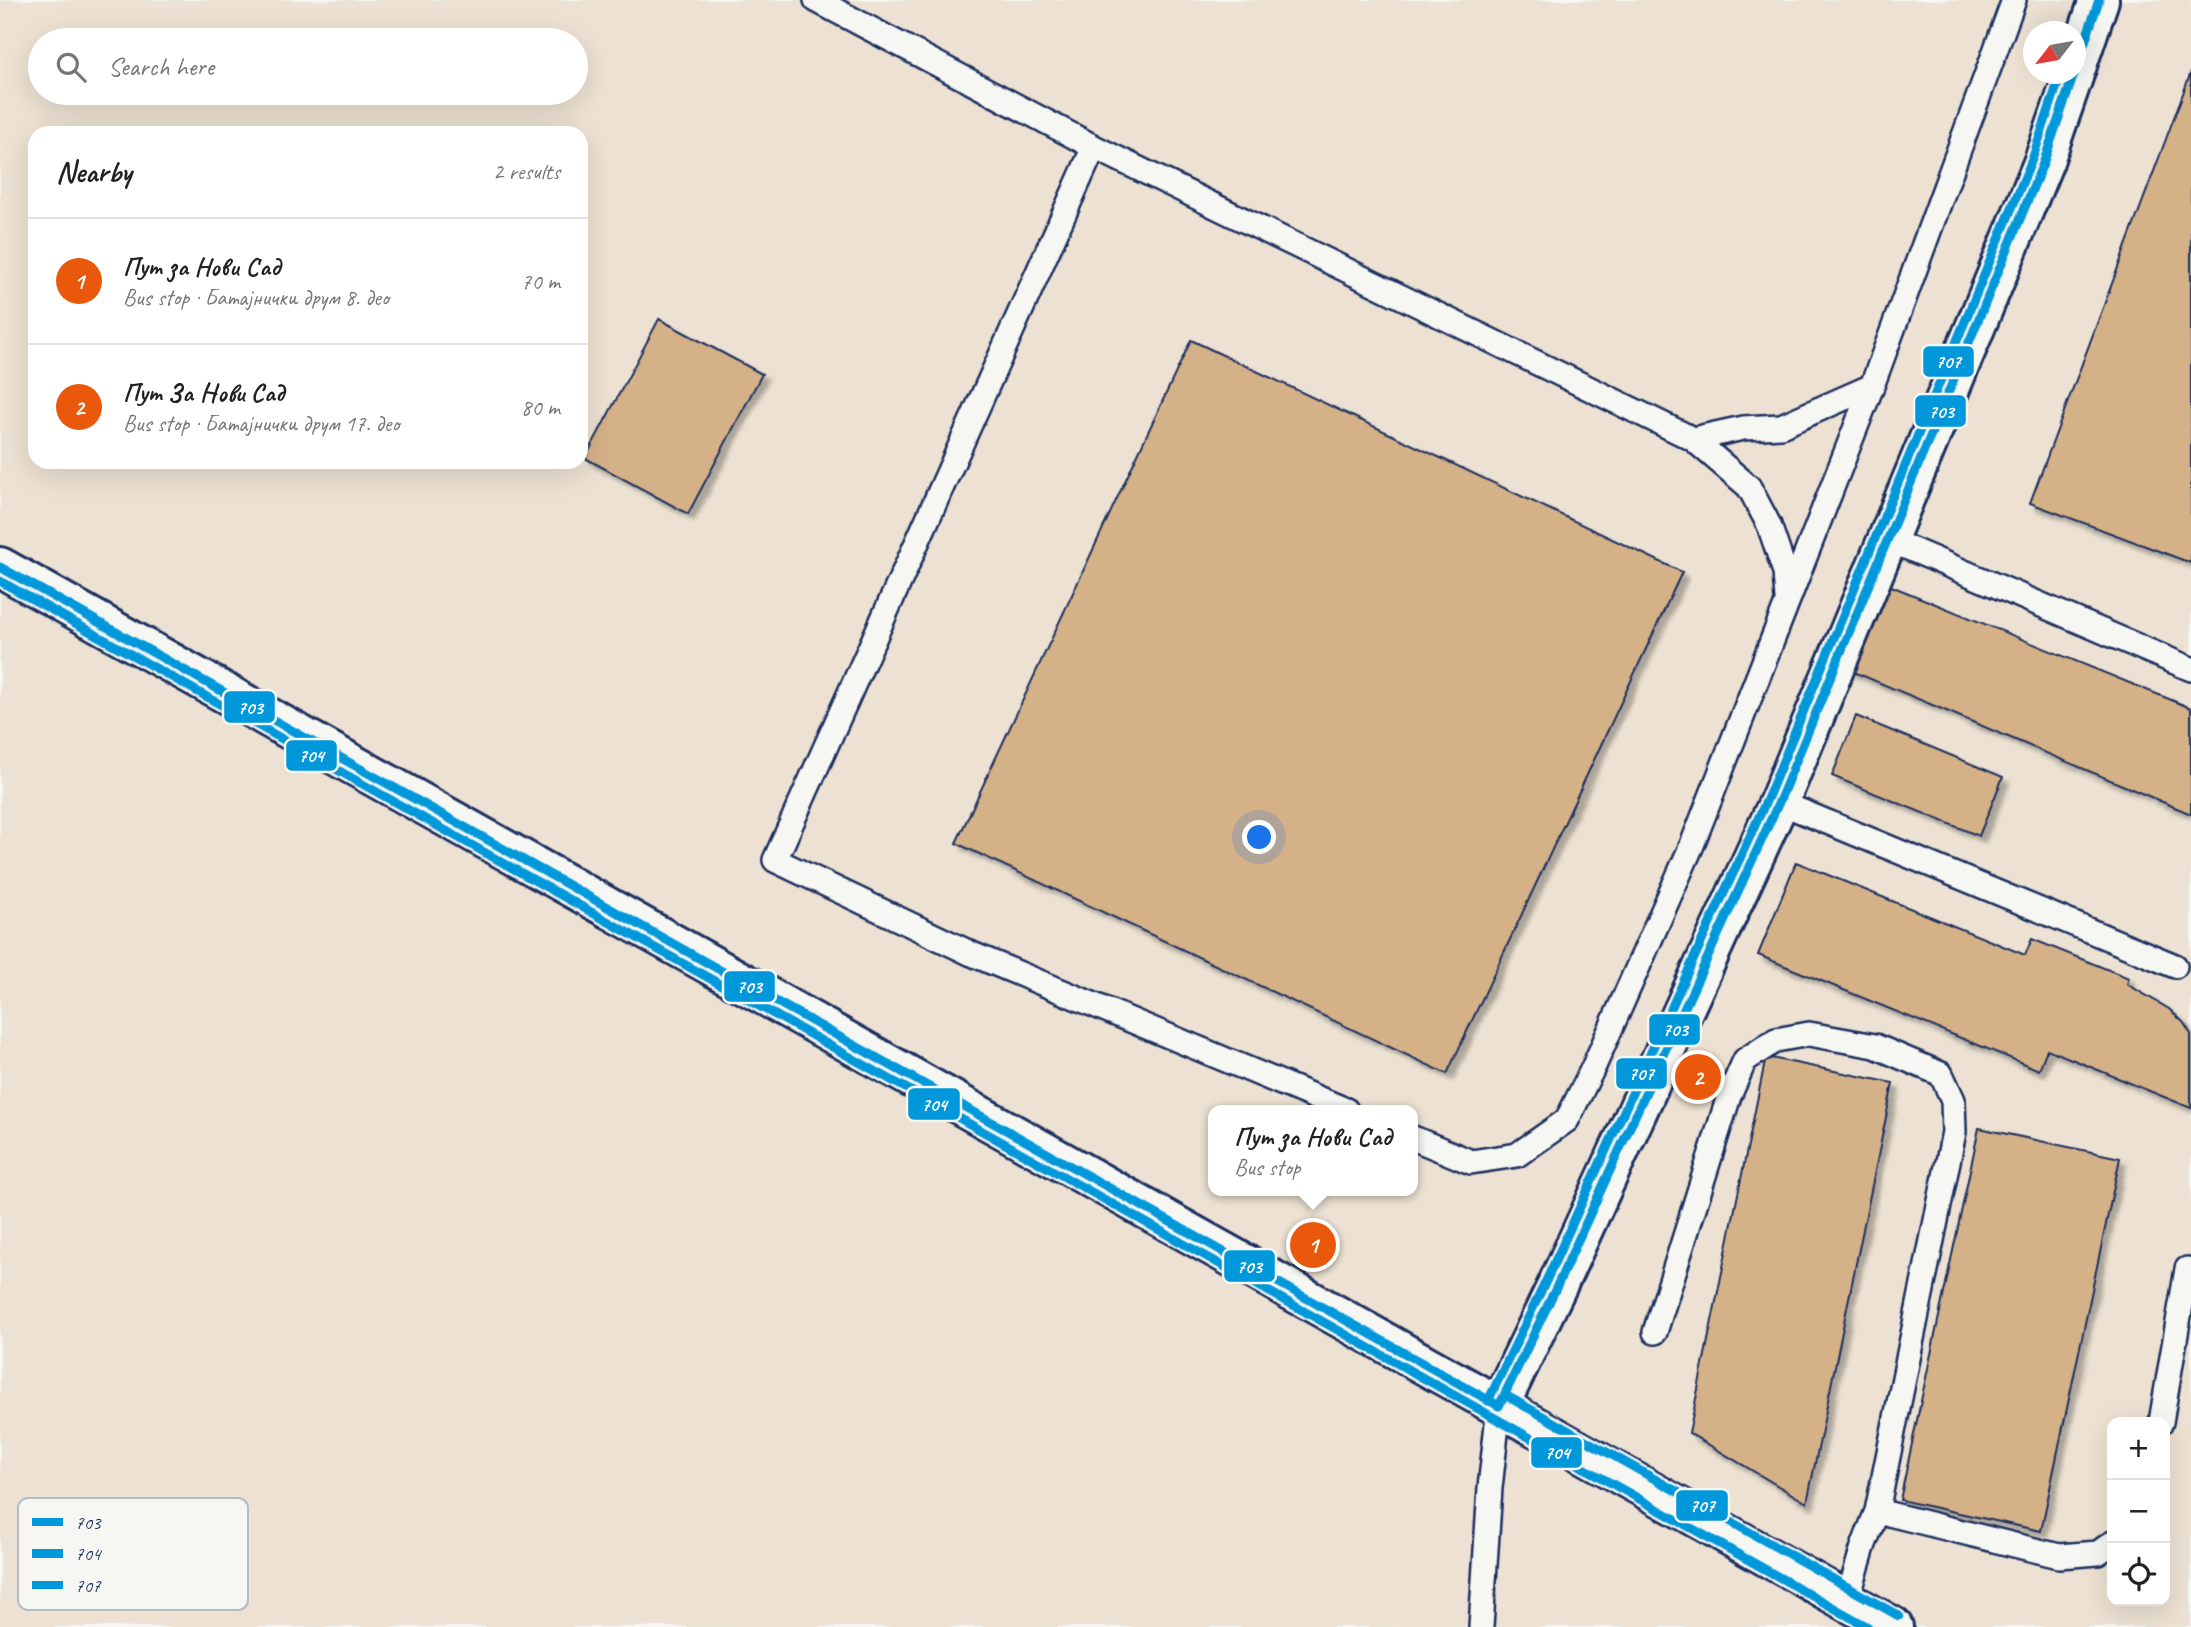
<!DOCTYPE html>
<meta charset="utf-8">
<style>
:root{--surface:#fff;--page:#f2f2f2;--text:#222;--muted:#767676;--line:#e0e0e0;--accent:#ea580c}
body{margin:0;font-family:Caveat,sans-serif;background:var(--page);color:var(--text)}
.controls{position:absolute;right:21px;bottom:21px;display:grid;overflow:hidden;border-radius:14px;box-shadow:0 7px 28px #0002}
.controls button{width:63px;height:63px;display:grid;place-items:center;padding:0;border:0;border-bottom:2px solid var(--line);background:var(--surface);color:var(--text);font:35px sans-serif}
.compass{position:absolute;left:2023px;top:21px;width:63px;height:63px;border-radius:50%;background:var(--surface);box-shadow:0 7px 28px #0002;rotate:239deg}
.you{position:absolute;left:1260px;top:838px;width:24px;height:24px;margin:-18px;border:5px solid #fff;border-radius:50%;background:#1a73e8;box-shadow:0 0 0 10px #1a73e833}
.badge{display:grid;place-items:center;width:46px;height:46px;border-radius:50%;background:var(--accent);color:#fff;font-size:23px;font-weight:700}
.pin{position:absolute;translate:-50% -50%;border:4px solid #fff;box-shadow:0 2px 7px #0006}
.popup{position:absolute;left:1208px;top:1105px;width:210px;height:91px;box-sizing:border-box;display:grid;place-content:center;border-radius:14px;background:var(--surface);filter:drop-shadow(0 2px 5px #0005);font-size:23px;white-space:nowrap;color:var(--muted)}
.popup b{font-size:26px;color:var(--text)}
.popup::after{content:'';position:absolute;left:50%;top:100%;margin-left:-14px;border:14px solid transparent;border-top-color:var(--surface)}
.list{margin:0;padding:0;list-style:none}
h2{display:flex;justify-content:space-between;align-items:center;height:91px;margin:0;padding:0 28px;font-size:30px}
h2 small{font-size:23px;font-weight:400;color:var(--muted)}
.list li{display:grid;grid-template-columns:46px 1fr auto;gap:21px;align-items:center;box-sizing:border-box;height:126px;padding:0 28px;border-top:2px solid var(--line)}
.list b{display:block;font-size:26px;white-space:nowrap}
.list p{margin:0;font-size:23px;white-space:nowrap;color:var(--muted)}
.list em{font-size:23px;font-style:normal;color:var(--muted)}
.icon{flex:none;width:38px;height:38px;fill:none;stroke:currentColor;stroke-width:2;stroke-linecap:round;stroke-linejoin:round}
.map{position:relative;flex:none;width:2191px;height:1627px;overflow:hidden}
.search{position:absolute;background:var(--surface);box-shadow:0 7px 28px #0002;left:28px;top:28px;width:560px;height:77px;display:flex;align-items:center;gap:18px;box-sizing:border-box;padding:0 24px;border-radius:38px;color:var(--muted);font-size:26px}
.panel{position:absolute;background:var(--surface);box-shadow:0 7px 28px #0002;left:28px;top:126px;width:560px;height:343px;border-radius:21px}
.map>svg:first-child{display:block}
.built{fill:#ece1d2;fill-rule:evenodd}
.building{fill:#d5b187;stroke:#1b2f5e;stroke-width:2;filter:url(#shadow)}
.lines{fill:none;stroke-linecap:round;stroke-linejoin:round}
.service-casing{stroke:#1b2f5e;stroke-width:28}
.minor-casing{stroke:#1b2f5e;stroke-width:44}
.tertiary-casing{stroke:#1b2f5e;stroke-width:44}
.service{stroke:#f6f6f2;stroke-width:23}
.minor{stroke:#f6f6f2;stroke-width:38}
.tertiary{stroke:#f6f6f2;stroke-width:38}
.bus-1-casing{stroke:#f6f6f2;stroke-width:14}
.bus-2-casing{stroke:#f6f6f2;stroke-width:14}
.bus-3-casing{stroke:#f6f6f2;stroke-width:14}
.bus-1{stroke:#0098da;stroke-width:9}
.bus-2{stroke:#0098da;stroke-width:9}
.bus-3{stroke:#0098da;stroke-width:9}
.key{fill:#f6f6f2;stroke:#b4bac6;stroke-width:2}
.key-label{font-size:19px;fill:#1b2f5e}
.line-badge{stroke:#f6f6f2;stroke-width:2.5}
.badge-label{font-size:19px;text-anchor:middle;font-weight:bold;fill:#fff}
</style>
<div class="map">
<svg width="2191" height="1627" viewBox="0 0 2191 1627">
<defs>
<filter id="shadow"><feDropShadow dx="6" dy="6" stdDeviation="2" flood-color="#0004"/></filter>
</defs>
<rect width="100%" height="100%" fill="#f6f6f2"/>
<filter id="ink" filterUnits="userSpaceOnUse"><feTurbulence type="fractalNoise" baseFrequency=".0143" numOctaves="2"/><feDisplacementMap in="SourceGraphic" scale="14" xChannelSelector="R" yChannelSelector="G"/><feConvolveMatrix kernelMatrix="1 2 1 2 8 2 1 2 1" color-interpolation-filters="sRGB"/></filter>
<g filter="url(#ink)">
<!-- built -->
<path class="built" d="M0,0H2191V1627H0ZM2034,32H2076V74H2034ZM40,40H576V93H40ZM35,133H581V462H35ZM1213,1110H1413V1191H1213ZM2112,1422H2165V1601H2112Z"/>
<!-- building -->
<path class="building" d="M2191,72V563L2030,503Z
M659,319L762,374L688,514L585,458Z
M1191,340L1682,572L1447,1074L956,843Z
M1879,581L2191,708V814L1849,670Z
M1856,716L2003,777L1979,836L1832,776Z
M1796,862L2025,955L2032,939L2129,978L2127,984L2169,1009L2183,1022L2191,1034V1108L2047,1049L2039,1070L1758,955Z
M1766,1057L1893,1083L1807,1503L1689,1433Z
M1979,1128L2120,1158L2041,1531L1900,1500Z"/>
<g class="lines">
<!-- service casing -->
<g class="service-casing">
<path id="service" d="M816,0L1094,147L1693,439L1749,487L1769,525L1785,572L1787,599
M1094,147L775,860L972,954L1346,1110
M1693,439L1743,428L1781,426L1872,386
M1887,539L2191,669
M1779,802L2175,966
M1413,1138L1471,1162L1517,1155L1567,1120L1594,1066L1692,845L1872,386L2014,0
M1655,1332L1729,1096L1745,1060L1776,1040L1809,1034L1875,1046L1941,1074L1953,1100L1954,1132L1877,1511L1863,1547L1847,1601
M2161,1422L2187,1269
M1877,1511L2059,1556L2098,1553L2112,1543
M1481,1627L1490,1488L1499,1406"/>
</g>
<!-- minor casing -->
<g class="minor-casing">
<path id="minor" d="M2076,68L2099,0
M1499,1406L1557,1286L1779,802L2044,161L2074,74"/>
</g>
<!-- tertiary casing -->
<g class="tertiary-casing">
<path id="tertiary" d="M0,567L1893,1627"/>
</g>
<!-- service -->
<use href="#service" class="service"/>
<!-- minor -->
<use href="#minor" class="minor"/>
<!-- tertiary -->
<use href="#tertiary" class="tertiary"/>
<!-- bus-1 casing -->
<g class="bus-1-casing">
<path id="bus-1" d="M2076,68L2099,0
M0,567L1499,1406
M1499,1406L1557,1286L1779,802L2044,161L2074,74"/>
</g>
<!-- bus-2 casing -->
<g class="bus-2-casing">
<path id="bus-2" d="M0,581L1868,1627"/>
</g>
<!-- bus-3 casing -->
<g class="bus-3-casing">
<path id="bus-3" d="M1505,1395L1899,1616
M1488,1401L1546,1281L1768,797L2033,157L2061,74"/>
</g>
<!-- bus-1 -->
<use href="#bus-1" class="bus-1"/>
<!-- bus-2 -->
<use href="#bus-2" class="bus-2"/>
<!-- bus-3 -->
<use href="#bus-3" class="bus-3"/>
</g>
</g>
<!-- legend -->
<rect x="18" y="1498" width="230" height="112" rx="10" class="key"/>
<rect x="32" y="1518" width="31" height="8" fill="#0098da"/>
<rect x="32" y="1549" width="31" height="9" fill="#0098da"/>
<rect x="32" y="1581" width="31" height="8" fill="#0098da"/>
<g class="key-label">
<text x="75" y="1529">703</text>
<text x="75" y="1560">704</text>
<text x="75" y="1592">707</text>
</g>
<g class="line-badge">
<rect x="1922" y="345" width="53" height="33" rx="7" fill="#0098da"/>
<rect x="1914" y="394" width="53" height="34" rx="7" fill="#0098da"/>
<rect x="223" y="690" width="53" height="34" rx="7" fill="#0098da"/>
<rect x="285" y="739" width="53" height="33" rx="7" fill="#0098da"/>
<rect x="723" y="970" width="53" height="33" rx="7" fill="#0098da"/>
<rect x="1648" y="1013" width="53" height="33" rx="7" fill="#0098da"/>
<rect x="1615" y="1057" width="53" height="33" rx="7" fill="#0098da"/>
<rect x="907" y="1087" width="54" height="34" rx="7" fill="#0098da"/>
<rect x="1223" y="1249" width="53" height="34" rx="7" fill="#0098da"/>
<rect x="1530" y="1436" width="53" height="33" rx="7" fill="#0098da"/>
<rect x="1675" y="1489" width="54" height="33" rx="7" fill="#0098da"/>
</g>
<g class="badge-label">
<text x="1948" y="368">707</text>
<text x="1941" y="418">703</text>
<text x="250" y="714">703</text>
<text x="311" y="762">704</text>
<text x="749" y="993">703</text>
<text x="1675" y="1036">703</text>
<text x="1641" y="1080">707</text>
<text x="934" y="1111">704</text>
<text x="1249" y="1273">703</text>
<text x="1557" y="1459">704</text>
<text x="1702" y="1512">707</text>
</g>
</svg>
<div class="controls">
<button>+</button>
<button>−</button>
<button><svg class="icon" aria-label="locate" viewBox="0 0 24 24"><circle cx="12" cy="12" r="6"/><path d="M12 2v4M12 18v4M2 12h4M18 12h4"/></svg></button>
</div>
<svg class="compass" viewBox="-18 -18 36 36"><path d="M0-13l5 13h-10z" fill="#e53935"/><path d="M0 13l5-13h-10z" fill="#767676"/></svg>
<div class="you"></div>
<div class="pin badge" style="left:1313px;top:1245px">1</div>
<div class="popup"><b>Пут за Нови Сад</b>Bus stop</div>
<div class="pin badge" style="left:1698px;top:1077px">2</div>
<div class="search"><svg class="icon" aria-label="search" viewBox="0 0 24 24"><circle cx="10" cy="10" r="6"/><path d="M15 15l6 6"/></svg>Search here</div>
<section class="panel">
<h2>Nearby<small>2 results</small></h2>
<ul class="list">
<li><span class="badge">1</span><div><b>Пут за Нови Сад</b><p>Bus stop · Батајнички друм 8. део</p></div><em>70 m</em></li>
<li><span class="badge">2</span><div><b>Пут За Нови Сад</b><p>Bus stop · Батајнички друм 17. део</p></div><em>80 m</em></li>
</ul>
</section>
</div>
